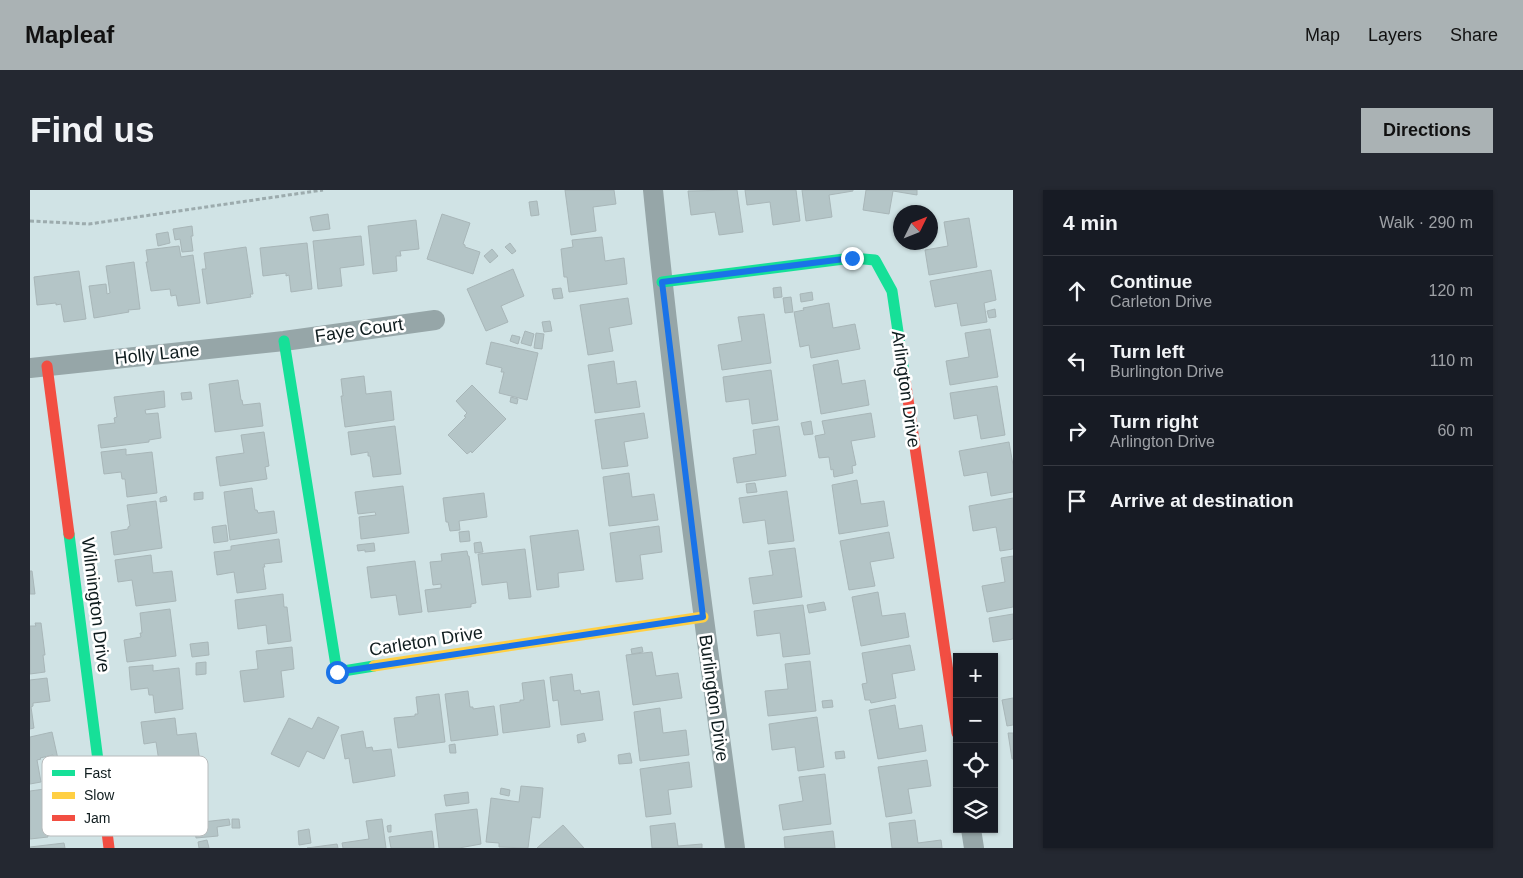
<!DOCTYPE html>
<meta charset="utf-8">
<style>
:root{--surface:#171b24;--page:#242831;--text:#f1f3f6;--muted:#9ea1a6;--line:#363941;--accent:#aab2b4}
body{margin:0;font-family:Arial,sans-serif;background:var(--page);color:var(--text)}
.controls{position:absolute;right:15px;bottom:15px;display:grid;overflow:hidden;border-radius:0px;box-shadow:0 1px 4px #0004}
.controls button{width:45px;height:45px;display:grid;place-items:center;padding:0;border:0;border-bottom:1px solid var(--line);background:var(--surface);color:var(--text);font:25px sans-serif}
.compass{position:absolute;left:863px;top:15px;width:45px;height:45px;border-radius:50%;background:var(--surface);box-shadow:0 1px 4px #0004;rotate:47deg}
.stop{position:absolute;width:15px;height:15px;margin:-11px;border:4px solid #1a73e8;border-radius:50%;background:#fff}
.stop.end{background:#1a73e8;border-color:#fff;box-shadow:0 1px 5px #0008}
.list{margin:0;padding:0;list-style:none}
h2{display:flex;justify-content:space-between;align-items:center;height:65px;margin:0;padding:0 20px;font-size:21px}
h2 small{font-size:16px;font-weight:400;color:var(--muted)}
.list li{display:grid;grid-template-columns:32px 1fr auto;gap:15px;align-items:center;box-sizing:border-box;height:70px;padding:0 20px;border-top:1px solid var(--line)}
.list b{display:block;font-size:19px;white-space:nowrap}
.list p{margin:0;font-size:16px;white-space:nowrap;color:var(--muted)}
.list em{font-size:16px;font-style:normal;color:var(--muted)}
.icon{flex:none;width:28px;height:28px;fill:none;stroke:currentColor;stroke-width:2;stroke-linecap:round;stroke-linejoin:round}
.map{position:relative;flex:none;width:983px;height:658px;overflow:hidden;border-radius:0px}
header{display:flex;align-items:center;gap:30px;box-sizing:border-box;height:70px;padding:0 25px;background:var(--accent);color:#111}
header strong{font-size:24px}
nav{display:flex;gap:28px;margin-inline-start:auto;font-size:18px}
.intro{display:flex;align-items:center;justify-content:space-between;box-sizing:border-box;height:120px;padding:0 30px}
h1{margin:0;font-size:35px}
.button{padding:12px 22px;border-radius:0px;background:var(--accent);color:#111;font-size:18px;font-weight:700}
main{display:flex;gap:30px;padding:0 30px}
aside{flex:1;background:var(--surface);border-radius:0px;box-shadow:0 1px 4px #0004}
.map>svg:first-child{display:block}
.building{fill:#b4c5c7;stroke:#a8b6b8}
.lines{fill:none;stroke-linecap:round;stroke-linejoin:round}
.path{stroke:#9cabad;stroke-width:3;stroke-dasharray:4 2.5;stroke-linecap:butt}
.street{stroke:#96a6a8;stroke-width:20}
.fast{stroke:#16e098;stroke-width:11}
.slow{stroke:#ffcf43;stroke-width:11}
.jam{stroke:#f24e42;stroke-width:11}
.route{stroke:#1a73e8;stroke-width:6}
.labels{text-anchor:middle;stroke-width:5;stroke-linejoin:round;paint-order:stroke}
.street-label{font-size:18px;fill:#0f1c1e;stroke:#fff}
.key{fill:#fff;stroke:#b7bbbc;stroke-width:1}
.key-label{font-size:14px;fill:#0f1c1e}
</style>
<header>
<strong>Mapleaf</strong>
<nav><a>Map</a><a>Layers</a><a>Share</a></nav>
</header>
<div class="intro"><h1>Find us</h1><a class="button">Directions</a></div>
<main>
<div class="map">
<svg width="983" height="658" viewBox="0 0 983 658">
<rect width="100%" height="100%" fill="#d0e3e5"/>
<!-- building -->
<path class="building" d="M535,0H584L586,14L563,17L566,41L541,45Z
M707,0L713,42L689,45L685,22L661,25L658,1Z
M715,0H766L770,31L743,35L740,12L717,15Z
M772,0H823V1L799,5L802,27L776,31Z
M836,0H887V5L863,1L859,24L833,20Z
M507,11L509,25L501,26L499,12Z
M298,24L300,39L283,41L280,27Z
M412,24L440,33L433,54L435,55V57L450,62L443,84L397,69Z
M939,28L947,77L899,85L895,60L918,56L914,32Z
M386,30L389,59L370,61L371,66H366L367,81L343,84L338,36Z
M162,36L163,46H161L163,61L152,62L150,49L145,50L143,39Z
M138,42L140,53L128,56L126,44Z
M331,46L334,75L310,78L312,96L288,99L283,51Z
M572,47L575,71L594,68L597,94L539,102L537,87H534L531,59L543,57L542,50Z
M277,53L282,99L261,102L259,85L256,86V83L233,86L230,58Z
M480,53L486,61L482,64L475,57Z
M149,56L151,67L163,65L170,113L148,116L146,105L141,106L140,99L121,101L116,72H118L116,60Z
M216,57L223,104H220L221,107L177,114L172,79H176L174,63Z
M462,59L468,66L460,73L454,66Z
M104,72L110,119L98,120L99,122L64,128L59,96L76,94L77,104L80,103L76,76Z
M483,79L494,106L471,116L478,132L456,141L437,99Z
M961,80L966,110L954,113L957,132L931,136L927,113L905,117L900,91Z
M49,81L56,129L34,132L31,114L26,115V113L7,115L4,87Z
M751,97L752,107L744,108L743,98Z
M531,98L533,108L524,109L522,99Z
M782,102L783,110L771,112L770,104Z
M761,107L763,122L755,123L753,108Z
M598,108L602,134L579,138L583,161L558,165L550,115Z
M799,113L803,138L825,134L830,159L781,168L779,155L770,157L764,122L774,120L773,118Z
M965,119L966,127L959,128L957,121Z
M734,124L741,173L692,180L688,155L712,151L708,127Z
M520,131L522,141L514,142L512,132Z
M960,139L968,187L920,195L916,171L939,167L935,143Z
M495,141L504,144L501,156L491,153Z
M506,143L514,144L512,159L504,158Z
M482,145L490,147L488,154L480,151Z
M461,152L508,163L497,210L469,203L474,182H471L472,178L456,174Z
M808,170L812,194L835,190L839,215L791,224L783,175Z
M584,171L587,194L606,191L610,217L565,223L558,175Z
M741,180L748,230L722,234L719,209L696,212L693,187Z
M334,186L336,204L361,201L364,230L315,237L311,206H313L311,189Z
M208,190L211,210H212L213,215L230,213L233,236L185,242L179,194Z
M442,195L476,229L442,263L441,261L437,264L418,245L436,227L434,226L437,223L426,211Z
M967,196L975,245L951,249L947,225L924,229L920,203Z
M134,201L135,217L115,220L116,224L128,223L131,248L119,250V252L71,258L68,235L85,233L84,228L87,227L84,207Z
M161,202L162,209L152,210L151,203Z
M481,207L488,209L487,214L480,212Z
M614,223L618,248L594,252L598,276L572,279L565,230Z
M841,223L845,247L821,251L826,275L822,276L823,283L804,287L803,279L801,280L799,267L789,268L785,246L795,244L792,231Z
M781,231L783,244L774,245L771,233Z
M365,236L371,284L343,287L340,266H338V262L321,265L318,242Z
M749,236L756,286L707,293L703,268L726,264L723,240Z
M234,242L239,276L235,277L237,289L190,296L186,267L214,263L211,245Z
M979,252L983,275V302L961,306L957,282L934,286L929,261Z
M96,259V265L122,262L127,303L97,307L95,289H92L91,282L74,284L71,262Z
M599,283L602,307L624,304L628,330L579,336L573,287Z
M827,290L831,314L854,311L858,336L809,344L802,295Z
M725,293L727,302L717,303L716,294Z
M373,296L379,343L331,349L329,327L346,325L345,322L328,324L325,302Z
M222,298L225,320H227L228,323L244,321L247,343L200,350L194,302Z
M757,301L764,351L738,354L735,330L713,333L709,308Z
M173,302V309L164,310V303Z
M454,303L457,327L429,331L430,340L420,341L418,332H416L413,308Z
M136,306L137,311L130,312V308Z
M983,308V359L970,361L966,337L943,341L939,316Z
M126,311L132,358L84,365L81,342L98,339V337L100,336L97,315Z
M196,335L198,351L184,353L182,337Z
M629,336L632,362L610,365L613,389L586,392L580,343Z
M548,340L554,380L528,383L529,397L507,400L500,346Z
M439,341L440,351L430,352L429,342Z
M859,342L864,368L840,372L845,396L819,400L810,351Z
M249,349L252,372L234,374L235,377H233L236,399L207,403L204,382L187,385L184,362L201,360V356Z
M451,352L453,362L445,363L444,353Z
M344,353L345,361L335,362V360L328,361L327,355Z
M765,358L772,407L723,414L719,388L743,385L739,361Z
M495,359L501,407L479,409L477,392L452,395L448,364Z
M437,361L438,366H439L446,413L441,414V417L398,422L395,400L411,398V394L403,395L400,372L412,371L411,364Z
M121,365L123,383L142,381L146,411L106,416L102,390L88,392L85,370Z
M983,366V417L957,422L952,396L975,392L971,368Z
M385,371L392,422L369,425L366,405L341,408L337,377Z
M0,381H2L5,404H0Z
M848,402L852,426L875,423L879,447L831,456L822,407Z
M253,404L254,417H257L261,451L238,454L236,435L208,439L205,410Z
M794,412L796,420L779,423L777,415Z
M773,415L780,464L753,467L750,443L727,446L724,421Z
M140,419L146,466L97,472L94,450L111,447L110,443H112L110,423Z
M983,424V449L963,452L959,428Z
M5,433H11L15,465H13L15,482L0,484V436H6Z
M178,452L179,465L162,467L160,454Z
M880,455L885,480L862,484L866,508L841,513L840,510H835L832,494L837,493L832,463Z
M262,457L264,479L251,481L254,507L214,512L210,481L228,479L226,461Z
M612,457L613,462L602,464L601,459Z
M622,462L626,486L648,483L652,508L603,515L596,465Z
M780,471L786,521L738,526L735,501L758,499L755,474Z
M176,472V484L166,485V473Z
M123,475V481L149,478L153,519L125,523L123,505H119L118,498L101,500L99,477Z
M542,484L544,501L550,500L551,504L569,501L573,530L531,535L528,510L523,511L520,487Z
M17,488L20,511L3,513V516L1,517L4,538L0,539V490Z
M514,490L520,537L473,543L470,515L490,512V510H494L492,493Z
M438,501L440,517H443V519L464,516L468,545L421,551L415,504Z
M409,504L415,552L368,558L364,528L385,526V524H388L386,507Z
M983,508V535L977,536L972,510Z
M802,510L803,517L793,518L792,511Z
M865,515L869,539L892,535L896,561L848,569L839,520Z
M630,518L633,543L656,540L659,565L610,571L604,522Z
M288,527L309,537L294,569L277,561L269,577L241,564L259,528L282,539Z
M787,527L794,577L768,581L765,557L742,560L739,534Z
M145,528L147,545L166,543L170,572L130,578L126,552L114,554L111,532Z
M333,541L336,558L342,557L343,561L361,559L365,586L323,593L319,568L315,569L311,545Z
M22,542L28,569H23V565L10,568L11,569L7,570L11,592L0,594V547Z
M554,543L556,551L548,553L547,545Z
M978,543H983V569H982Z
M425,554L426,563H420L419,555Z
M814,561L815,568L806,569L805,562Z
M600,563L602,573L589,574L588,565Z
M897,570L901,596L878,599L882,623L856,627L848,577Z
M659,572L662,597L638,600L641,624L616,627L610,579Z
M795,584L801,634L753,640L749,615L773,611L769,587Z
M491,596L513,598L510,628L502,627L498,658L469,657V653L456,652L461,608L489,612Z
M30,597L33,619L16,621L17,624L14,625L18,647L0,649V601Z
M471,598L480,600L479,606L470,604Z
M438,602L439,613L416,616L414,605Z
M447,619L451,654L429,658H409L405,624Z
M199,629L200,635L187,637L188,646L166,648L164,633Z
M202,629H209L210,638H202Z
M352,629L356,658H313L312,653L339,649L336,631Z
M885,630L888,653L911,650L912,658H862L859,633Z
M645,633L648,656L672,654V658H622L620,636Z
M361,635V642H358L357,636Z
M533,635L554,658H507Z
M279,639L281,653L269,655L268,641Z
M402,641L404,658H361L359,647Z
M803,641L805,658H755L754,647Z
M177,650L179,658H169L168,652Z
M34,653L35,658H0V657Z
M307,654L308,658H277Z"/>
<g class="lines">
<!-- path -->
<path class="path" d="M0,31L59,34L293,0"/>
<!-- street -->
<path class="street" d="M623,0C645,220 675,439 705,658
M0,178L254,151L405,130
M941,639L944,658"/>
<!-- fast -->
<path class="fast" d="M632,92L822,68L845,70L862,101L875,189
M254,151L307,482L344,476
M39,344L71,594"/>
<!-- slow -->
<path class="slow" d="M344,476L673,427"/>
<!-- jam -->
<path class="jam" d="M17,176L39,344
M875,189L927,543
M71,594L79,658"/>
</g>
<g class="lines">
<!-- route -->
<path class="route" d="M307,482L673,427L632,92L822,68"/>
</g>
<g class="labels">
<!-- street labels -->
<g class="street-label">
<text transform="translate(329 140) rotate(-8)" y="6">Faye Court</text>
<text transform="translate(127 164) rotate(-6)" y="6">Holly Lane</text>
<text transform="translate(876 199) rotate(82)" y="6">Arlington Drive</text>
<text transform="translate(66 415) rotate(83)" y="6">Wilmington Drive</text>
<text transform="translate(396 451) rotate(-9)" y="6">Carleton Drive</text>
<text transform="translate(684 508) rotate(82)" y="6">Burlington Drive</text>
</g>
</g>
<!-- legend -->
<rect x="12" y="566" width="166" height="80" rx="8" class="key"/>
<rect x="22" y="580" width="23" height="6" fill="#16e098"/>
<rect x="22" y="602" width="23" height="7" fill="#ffcf43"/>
<rect x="22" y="625" width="23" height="6" fill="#f24e42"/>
<g class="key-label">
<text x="54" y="588">Fast</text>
<text x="54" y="610">Slow</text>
<text x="54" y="633">Jam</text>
</g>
</svg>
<div class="controls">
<button>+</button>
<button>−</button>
<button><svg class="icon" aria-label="locate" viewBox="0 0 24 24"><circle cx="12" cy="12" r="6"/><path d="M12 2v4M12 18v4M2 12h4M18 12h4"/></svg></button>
<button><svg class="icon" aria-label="layers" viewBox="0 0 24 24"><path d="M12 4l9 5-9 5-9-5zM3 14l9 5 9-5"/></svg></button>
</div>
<svg class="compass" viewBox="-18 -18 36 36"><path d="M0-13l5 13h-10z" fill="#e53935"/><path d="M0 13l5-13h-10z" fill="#9ea1a6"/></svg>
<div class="stop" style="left:307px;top:482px"></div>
<div class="stop end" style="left:822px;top:68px"></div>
</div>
<aside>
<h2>4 min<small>Walk · 290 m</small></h2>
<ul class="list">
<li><svg class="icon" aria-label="ahead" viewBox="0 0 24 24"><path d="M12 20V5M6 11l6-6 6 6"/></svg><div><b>Continue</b><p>Carleton Drive</p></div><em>120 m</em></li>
<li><svg class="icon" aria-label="left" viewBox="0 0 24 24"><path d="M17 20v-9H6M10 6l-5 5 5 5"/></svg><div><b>Turn left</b><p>Burlington Drive</p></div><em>110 m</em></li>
<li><svg class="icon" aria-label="right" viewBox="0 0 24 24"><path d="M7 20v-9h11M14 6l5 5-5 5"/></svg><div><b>Turn right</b><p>Arlington Drive</p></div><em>60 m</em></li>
<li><svg class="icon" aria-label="arrive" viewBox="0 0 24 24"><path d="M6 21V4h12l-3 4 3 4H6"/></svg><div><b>Arrive at destination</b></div></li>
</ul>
</aside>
</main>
